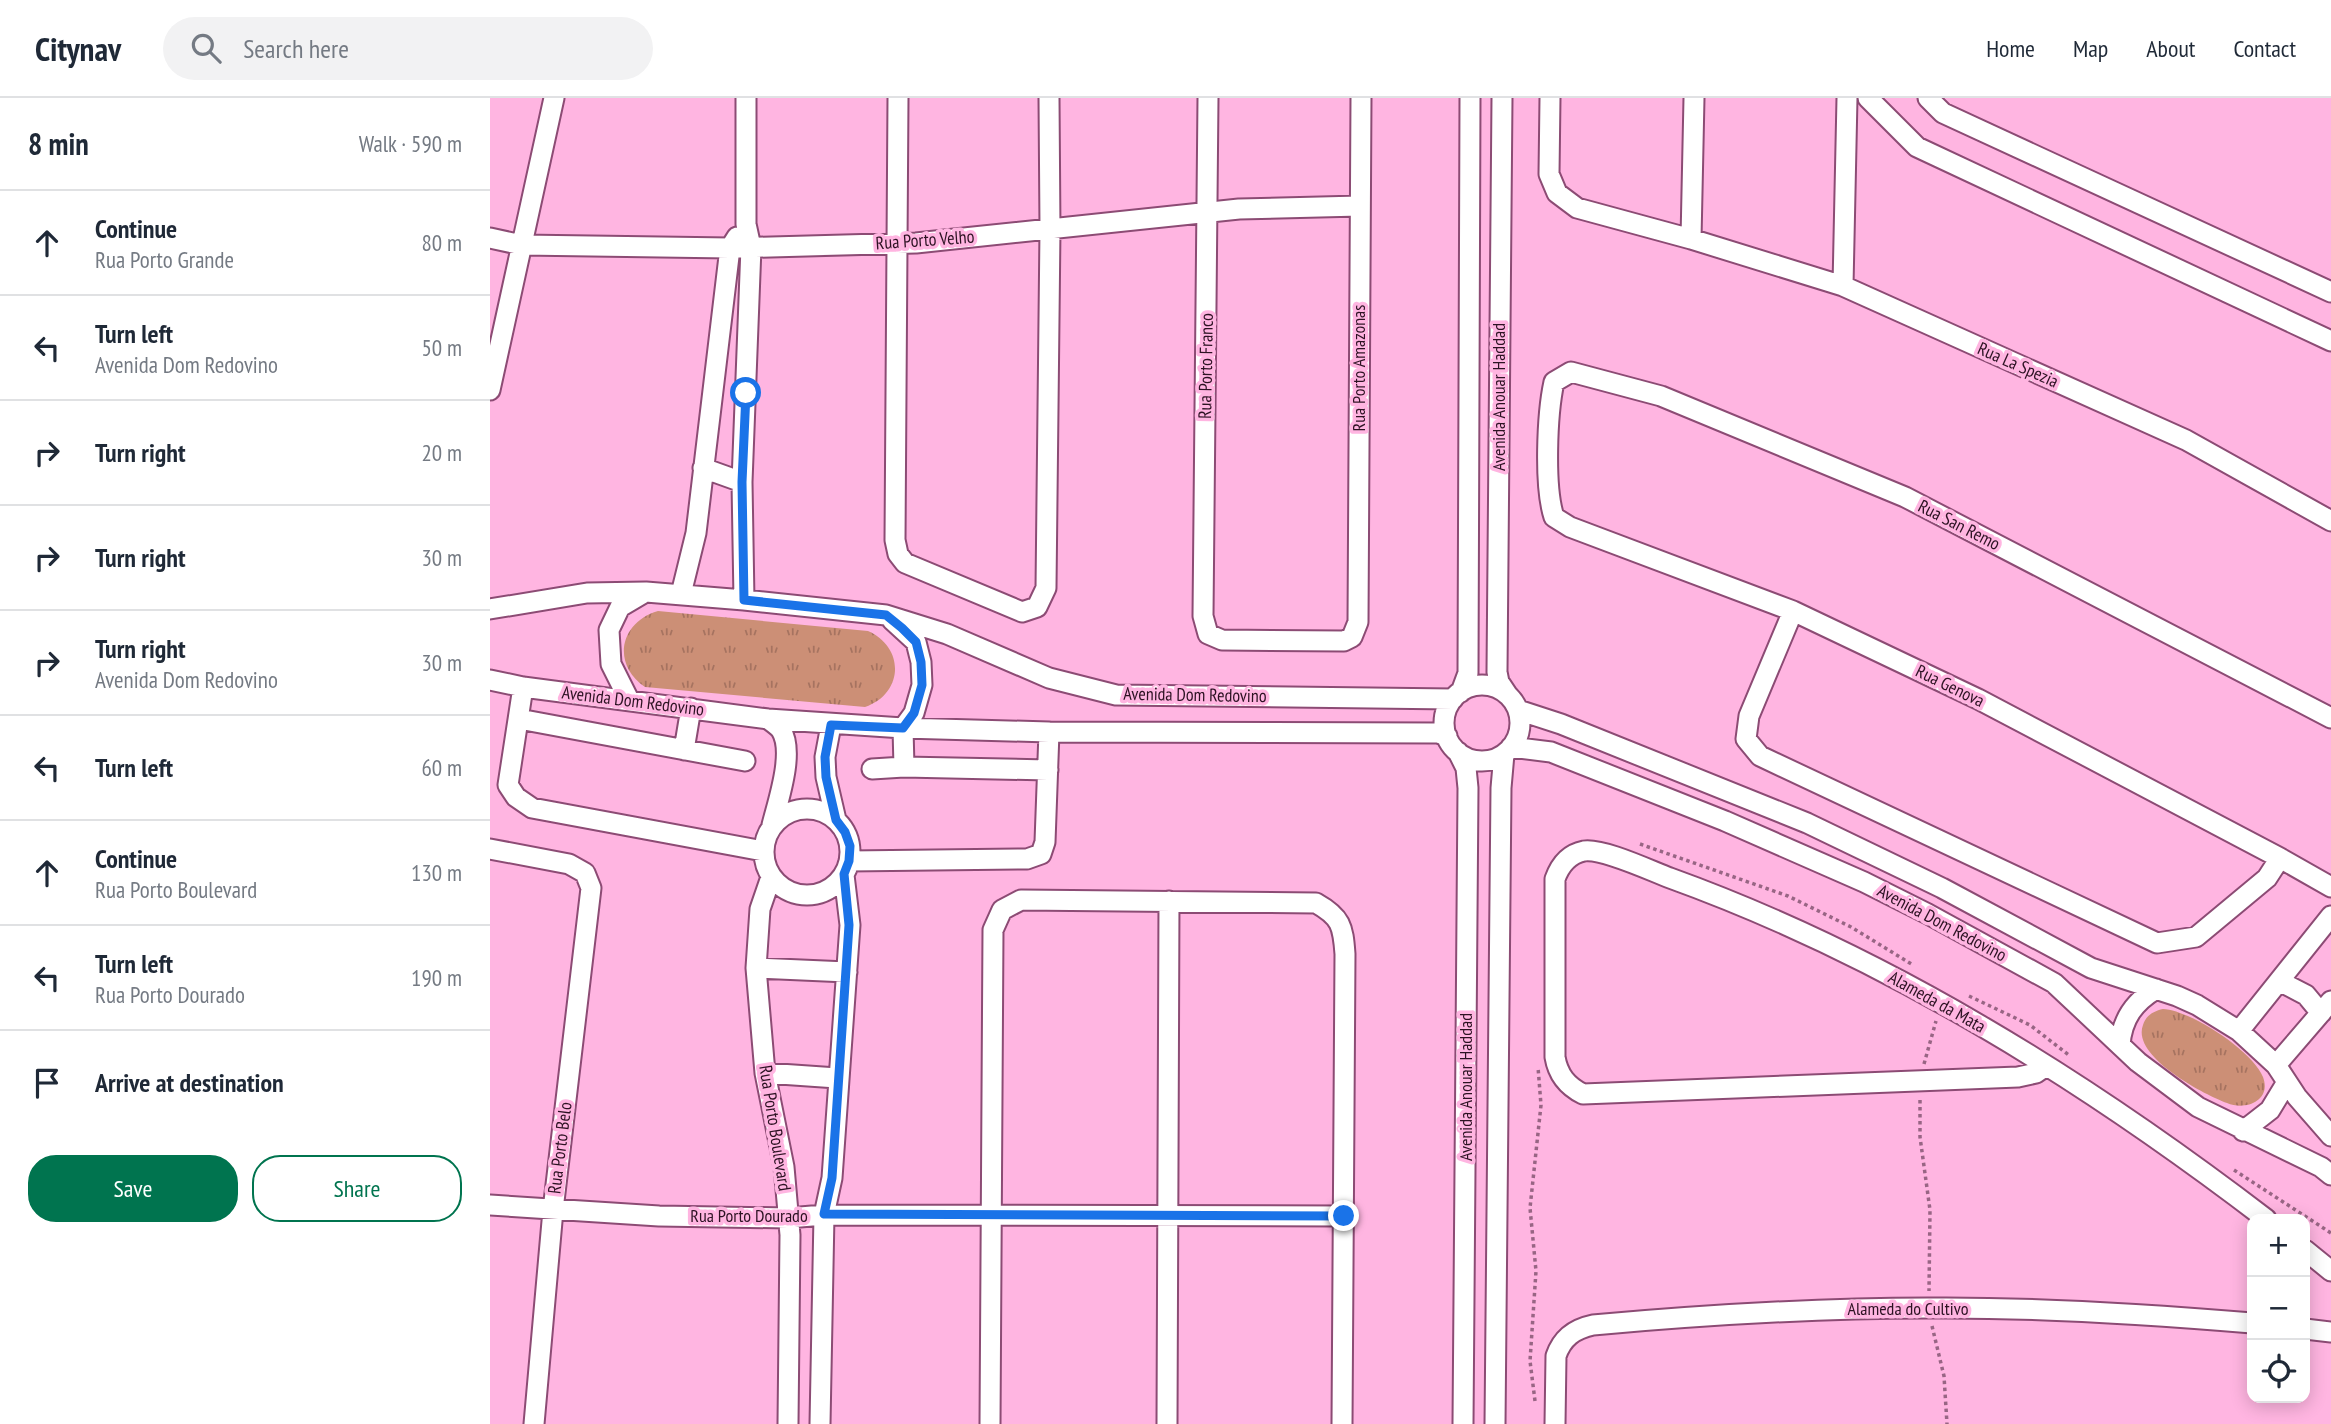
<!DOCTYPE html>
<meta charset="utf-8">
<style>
:root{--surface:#fff;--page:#f2f2f3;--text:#1f2937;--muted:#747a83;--line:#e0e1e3;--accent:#00744f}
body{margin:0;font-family:"PT Sans Narrow",sans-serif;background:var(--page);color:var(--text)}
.controls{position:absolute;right:21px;bottom:21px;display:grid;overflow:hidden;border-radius:14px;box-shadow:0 4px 18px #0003}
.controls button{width:63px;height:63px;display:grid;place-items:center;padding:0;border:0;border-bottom:2px solid var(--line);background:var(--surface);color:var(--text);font:35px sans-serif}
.stop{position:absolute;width:21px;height:21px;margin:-16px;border:5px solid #1a73e8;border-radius:50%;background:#fff}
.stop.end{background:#1a73e8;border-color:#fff;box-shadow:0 2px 7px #0008}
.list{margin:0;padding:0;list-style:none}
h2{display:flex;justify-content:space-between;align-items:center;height:91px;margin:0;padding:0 28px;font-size:30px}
h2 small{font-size:23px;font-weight:400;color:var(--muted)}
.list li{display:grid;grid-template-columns:46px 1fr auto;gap:21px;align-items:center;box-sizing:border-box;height:105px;padding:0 28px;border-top:2px solid var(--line)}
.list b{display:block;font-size:26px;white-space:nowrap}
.list p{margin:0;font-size:23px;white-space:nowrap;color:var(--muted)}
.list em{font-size:23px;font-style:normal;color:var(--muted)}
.actions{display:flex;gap:14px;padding:21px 28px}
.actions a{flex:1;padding:16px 0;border:2px solid var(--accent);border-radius:28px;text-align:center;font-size:24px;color:var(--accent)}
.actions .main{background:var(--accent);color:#fff}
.icon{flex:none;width:38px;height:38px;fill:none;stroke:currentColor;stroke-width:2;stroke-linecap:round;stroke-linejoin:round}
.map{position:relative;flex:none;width:1841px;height:1326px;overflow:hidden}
header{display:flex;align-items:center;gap:42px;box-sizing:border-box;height:98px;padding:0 35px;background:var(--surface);border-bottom:2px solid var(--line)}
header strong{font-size:33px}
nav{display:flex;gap:38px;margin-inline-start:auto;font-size:24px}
.search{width:490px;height:63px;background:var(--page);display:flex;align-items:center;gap:18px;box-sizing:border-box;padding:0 24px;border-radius:38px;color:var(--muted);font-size:26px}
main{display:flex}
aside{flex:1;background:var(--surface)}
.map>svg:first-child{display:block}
.grass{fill:url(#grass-tufts)}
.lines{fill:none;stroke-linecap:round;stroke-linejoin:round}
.minor-casing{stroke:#8c4b74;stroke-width:23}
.path{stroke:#986584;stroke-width:3.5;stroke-dasharray:3.5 3.5;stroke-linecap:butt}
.minor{stroke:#fff;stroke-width:19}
.route{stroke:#1a73e8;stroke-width:9}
.labels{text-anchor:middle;stroke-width:7;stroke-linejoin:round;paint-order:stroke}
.street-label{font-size:18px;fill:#2d1223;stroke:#ffb5e1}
</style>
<header>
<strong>Citynav</strong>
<div class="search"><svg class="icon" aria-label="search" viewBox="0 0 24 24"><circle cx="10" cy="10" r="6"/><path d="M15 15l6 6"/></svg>Search here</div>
<nav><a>Home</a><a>Map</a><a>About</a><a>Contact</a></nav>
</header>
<main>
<aside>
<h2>8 min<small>Walk · 590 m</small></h2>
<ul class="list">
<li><svg class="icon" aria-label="ahead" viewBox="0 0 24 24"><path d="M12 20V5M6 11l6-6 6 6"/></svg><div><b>Continue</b><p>Rua Porto Grande</p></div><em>80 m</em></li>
<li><svg class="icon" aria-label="left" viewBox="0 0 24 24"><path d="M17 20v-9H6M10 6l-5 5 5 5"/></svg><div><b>Turn left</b><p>Avenida Dom Redovino</p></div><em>50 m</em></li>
<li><svg class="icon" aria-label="right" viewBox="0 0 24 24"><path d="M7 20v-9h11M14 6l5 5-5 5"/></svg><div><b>Turn right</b></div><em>20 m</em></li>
<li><svg class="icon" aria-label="right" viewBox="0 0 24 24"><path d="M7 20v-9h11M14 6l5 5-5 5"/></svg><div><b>Turn right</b></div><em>30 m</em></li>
<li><svg class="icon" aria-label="right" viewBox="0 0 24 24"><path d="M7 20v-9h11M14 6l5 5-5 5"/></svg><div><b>Turn right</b><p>Avenida Dom Redovino</p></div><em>30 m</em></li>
<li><svg class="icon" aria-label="left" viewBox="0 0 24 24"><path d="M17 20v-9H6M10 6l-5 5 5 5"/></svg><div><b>Turn left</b></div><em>60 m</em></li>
<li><svg class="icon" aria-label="ahead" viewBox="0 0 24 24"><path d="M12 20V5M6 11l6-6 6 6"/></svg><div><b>Continue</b><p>Rua Porto Boulevard</p></div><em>130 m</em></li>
<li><svg class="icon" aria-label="left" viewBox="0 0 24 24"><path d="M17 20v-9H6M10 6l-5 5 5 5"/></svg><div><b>Turn left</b><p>Rua Porto Dourado</p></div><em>190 m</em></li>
<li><svg class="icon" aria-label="arrive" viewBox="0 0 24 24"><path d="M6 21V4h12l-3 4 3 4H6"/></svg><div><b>Arrive at destination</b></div></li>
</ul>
<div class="actions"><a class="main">Save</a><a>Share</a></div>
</aside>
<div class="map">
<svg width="1841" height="1326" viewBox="0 0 1841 1326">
<defs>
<pattern id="grass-tufts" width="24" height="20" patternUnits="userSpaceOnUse" patternTransform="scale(1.75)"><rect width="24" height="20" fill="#cc8f76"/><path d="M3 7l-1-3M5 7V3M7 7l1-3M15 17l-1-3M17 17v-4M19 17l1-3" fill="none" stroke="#a67360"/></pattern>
</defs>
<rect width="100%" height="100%" fill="#ffb5e1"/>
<!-- grass -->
<path class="grass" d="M168,513L378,533C416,550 413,596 375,609L155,589C121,566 130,524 168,513Z
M1673,911C1700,912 1763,953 1773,979C1782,1003 1755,1013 1737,1005C1713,996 1641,958 1653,927C1656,917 1664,913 1673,911Z"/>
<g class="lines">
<!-- minor casing -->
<g class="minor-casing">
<path id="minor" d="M408,0L405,442L408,456L415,465L532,514L547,509L556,490L560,131L559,0
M718,0L713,518L718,536L732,542L854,543L862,539L868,524L871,0
M1012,0L1007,574L1009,584L1017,596
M1060,0L1059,76L1067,95L1087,110L1201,141L1353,188L1696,342L1841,423
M1378,0L1427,49L1841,243
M1438,0L1453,15L1841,194
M0,140L32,147L240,150L426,145L749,111L870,108
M1201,141L1204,0
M1353,188L1357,0
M0,292L64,0
M213,370L252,384
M191,496L206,435L240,150L247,139
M254,502L252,384L261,149L256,126V0
M0,511L97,495L156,494L254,502L396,517L457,536L559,580L626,597L963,601
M1303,513L1259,618L1256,641L1270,658L1667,845L1706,839L1777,780L1790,760
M402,522L426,544L431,564L432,587L424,615L413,630L414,669L558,672
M0,582L33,589L278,621L413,630L559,634L948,635L957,638
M954 625a38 38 0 1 1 76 0a38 38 0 1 1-76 0Z
M33,589L18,687L26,699L42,710L273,753
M971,594L978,575L980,0
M139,602L121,566L119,532L130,509L152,496
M1028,612L1071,626L1317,725L1452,790L1601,870L1687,898L1707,907L1749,933L1786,967L1807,999L1841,1038
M1841,620L1415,399L1171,298L1081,274L1064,284C1057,316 1054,389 1064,419L1080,429L1303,513L1488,601L1790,760L1841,789
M29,621L255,663
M278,621C282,624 288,628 291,632C305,654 288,703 282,727
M341,627L335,659L336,679L346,722
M1021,649L1061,654L1235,723L1374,784L1438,816L1564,885L1648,964L1708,1009L1831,1069L1841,1077
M194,652L201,610
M968,654L976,670L978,690L973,1326
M382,671L414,669
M274 754a43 43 0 1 1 86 0a43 43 0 1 1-86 0Z
M0,751L79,766L95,775L101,790L63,1112L44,1326
M359,763L537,761L551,756L555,744L559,634
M281,779L270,811L266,870L275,975L294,1069L300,1137L298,1326
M266,870L357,874
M1789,883L1816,897L1831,915
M1749,933L1841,818
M1630,947C1632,921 1644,904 1666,891
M1786,967L1841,903
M1556,968L1546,975L1528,979L1093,996C1077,988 1068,977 1065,959V781C1070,767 1079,756 1094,753C1113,750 1161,773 1180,780C1396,858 1594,982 1776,1121
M275,975L347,980
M1753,1033L1780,1012L1797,984
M0,1107L169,1118L298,1120L334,1117L854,1118
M1815,1152L1841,1173
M1815,1231L1841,1234
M330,1326L334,1117L342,1080L360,827L354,777
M500,1326L503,832L512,812L531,802L826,805C851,819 853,828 855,856L852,1326
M677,1326L679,803
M1005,1326L1011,690L1014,656
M1065,1326L1066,1258C1072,1240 1084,1231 1103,1227C1215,1217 1326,1210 1438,1210C1546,1209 1654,1216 1762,1225"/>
</g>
<!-- path -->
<path class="path" d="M1150,746L1298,798L1361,829L1423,867
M1479,898L1540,927L1580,958
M1434,966L1446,923
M1430,1002V1039L1440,1112L1439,1193
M1744,1072L1841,1135
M1442,1228L1454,1278L1457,1326
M1045,1303L1040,1263L1046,1173L1040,1110L1051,1007L1048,969"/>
<!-- minor -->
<use href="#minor" class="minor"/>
</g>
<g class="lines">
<!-- route -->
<path class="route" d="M256,295L252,384L254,502L396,517L412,530L426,544L431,564L432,587L424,615L413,630L341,627L335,659L336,679L346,722L355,734L360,748L359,763L354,776L359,827L342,1080L334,1116L854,1118"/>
</g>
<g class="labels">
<!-- street labels -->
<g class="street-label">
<text transform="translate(435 142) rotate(-4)" y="6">Rua Porto Velho</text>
<text transform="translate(1528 267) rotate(24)" y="6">Rua La Spezia</text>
<text transform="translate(716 268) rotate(-89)" y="6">Rua Porto Franco</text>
<text transform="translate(869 270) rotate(-90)" y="6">Rua Porto Amazonas</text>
<text transform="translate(1009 299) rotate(-90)" y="6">Avenida Anouar Haddad</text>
<text transform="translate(1469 427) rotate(27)" y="6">Rua San Remo</text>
<text transform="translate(1460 588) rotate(26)" y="6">Rua Genova</text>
<text transform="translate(705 597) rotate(1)" y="6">Avenida Dom Redovino</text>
<text transform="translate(143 603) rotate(7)" y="6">Avenida Dom Redovino</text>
<text transform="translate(1452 825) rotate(28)" y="6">Avenida Dom Redovino</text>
<text transform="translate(1447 904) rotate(29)" y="6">Alameda da Mata</text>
<text transform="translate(976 989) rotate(-90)" y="6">Avenida Anouar Haddad</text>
<text transform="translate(285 1030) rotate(81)" y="6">Rua Porto Boulevard</text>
<text transform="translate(70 1050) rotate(-83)" y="6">Rua Porto Belo</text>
<text x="259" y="1124">Rua Porto Dourado</text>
<text x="1418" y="1217">Alameda do Cultivo</text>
</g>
</g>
</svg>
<div class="controls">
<button>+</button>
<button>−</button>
<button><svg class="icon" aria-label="locate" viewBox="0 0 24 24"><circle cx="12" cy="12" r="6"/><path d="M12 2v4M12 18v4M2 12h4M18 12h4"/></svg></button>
</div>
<div class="stop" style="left:256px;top:295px"></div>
<div class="stop end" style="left:854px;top:1118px"></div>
</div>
</main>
